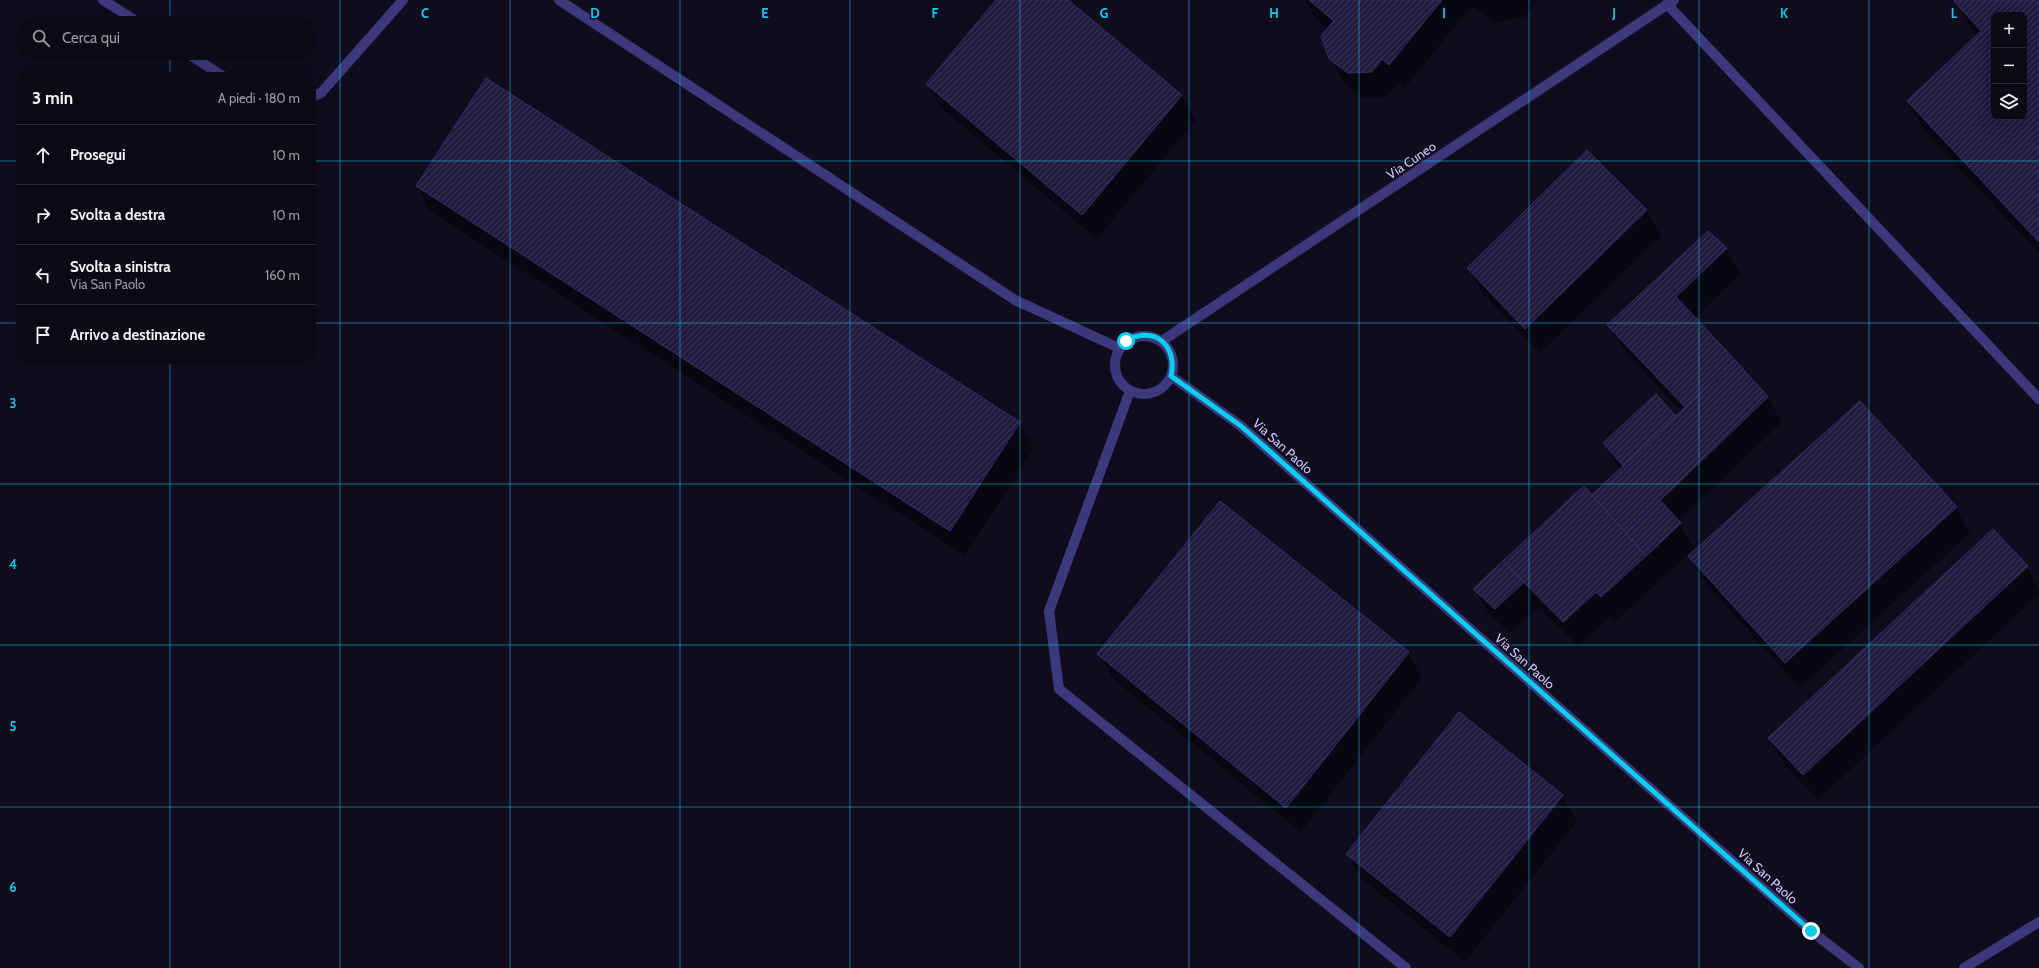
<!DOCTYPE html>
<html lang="it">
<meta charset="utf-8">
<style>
:root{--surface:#0c0916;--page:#1a1723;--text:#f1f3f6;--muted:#9a9aa1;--line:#2c2a35}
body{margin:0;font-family:Cabin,sans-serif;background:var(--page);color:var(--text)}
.controls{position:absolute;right:12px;top:12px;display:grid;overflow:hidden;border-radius:8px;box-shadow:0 4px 16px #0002}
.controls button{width:36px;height:36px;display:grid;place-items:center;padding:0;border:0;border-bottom:1px solid var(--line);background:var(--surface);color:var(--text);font:20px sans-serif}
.stop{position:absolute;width:12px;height:12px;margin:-9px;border:3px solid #05cfee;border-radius:50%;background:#fff}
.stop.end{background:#05cfee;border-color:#fff;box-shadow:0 1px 4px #0008}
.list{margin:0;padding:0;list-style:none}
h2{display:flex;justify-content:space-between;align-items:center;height:52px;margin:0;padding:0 16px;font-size:17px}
h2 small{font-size:13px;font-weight:400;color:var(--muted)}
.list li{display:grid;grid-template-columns:26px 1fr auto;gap:12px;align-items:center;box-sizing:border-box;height:60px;padding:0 16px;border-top:1px solid var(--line)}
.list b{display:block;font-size:15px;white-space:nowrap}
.list p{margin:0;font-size:13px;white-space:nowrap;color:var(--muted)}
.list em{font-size:13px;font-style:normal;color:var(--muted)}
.icon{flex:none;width:22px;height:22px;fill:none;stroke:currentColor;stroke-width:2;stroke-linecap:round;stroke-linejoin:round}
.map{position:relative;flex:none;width:2039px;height:968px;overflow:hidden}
.search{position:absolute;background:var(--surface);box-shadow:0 4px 16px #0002;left:16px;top:16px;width:300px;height:44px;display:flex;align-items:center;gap:10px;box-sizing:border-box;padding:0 14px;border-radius:22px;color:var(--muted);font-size:15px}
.panel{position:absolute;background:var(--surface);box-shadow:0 4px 16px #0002;left:16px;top:72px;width:300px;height:292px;border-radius:16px}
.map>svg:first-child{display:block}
.shadow{fill:#0007;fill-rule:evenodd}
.building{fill:url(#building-hatch);stroke:#392b69;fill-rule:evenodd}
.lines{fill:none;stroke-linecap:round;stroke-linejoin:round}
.minor{stroke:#3d387b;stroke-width:10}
.route{stroke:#05cfee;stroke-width:5}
.grid{fill:none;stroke:#05cfee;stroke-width:1;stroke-opacity:0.55}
.labels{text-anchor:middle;stroke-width:3;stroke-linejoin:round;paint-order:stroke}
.street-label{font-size:13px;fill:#d1c9fe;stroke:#100c1d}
.grid-label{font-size:13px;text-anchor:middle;font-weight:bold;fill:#05cfee;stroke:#100c1d;stroke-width:3;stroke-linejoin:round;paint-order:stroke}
</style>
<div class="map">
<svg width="2039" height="968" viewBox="0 0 2039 968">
<defs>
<pattern id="building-hatch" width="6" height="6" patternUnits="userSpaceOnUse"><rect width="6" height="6" fill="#21193e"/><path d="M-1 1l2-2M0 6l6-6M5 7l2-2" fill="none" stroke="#40395b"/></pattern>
</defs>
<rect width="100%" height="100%" fill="#100c1d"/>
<!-- shadow -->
<path class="shadow" d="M998,0H1066L1182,95L1196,120L1097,239L942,109L927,84Z
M1305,0H1539L1525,17L1494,23L1472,6L1404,89L1397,83L1387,97L1363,98L1345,84L1330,59L1329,29L1316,19Z
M1957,0H2039V253L1926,133L1908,102L1977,37L1955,1ZM1994,15H2024V117H1994Z
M486,79L1019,423L1034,448L965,556L431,212L417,186Z
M1587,151L1647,211L1661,236L1540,353L1482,293L1468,268Z
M1708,232L1726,249L1741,274L1694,318L1767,397L1782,422L1678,522L1694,549L1616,621L1610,617L1578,646L1539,607L1510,633L1489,614L1474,589L1592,496L1620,470L1604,443L1676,417L1682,412L1623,350L1609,325Z
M1956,508L1970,533L1800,688L1704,582L1690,557Z
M2027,567L2039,588V594L1818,800L1784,763L1769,738Z
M1408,653L1422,678L1301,832L1113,679L1099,654Z
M1459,714L1562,796L1577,821L1465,962L1362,879L1347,854Z"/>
<!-- building -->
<path class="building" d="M996,0H1068L1182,95L1082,215L926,84Z
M1309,0H1442L1389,65L1382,59L1372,72L1348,73L1329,59L1321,36L1334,21Z
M1955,0H2039V242L1907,101L1981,31L1954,1ZM1994,15H2024V117H1994Z
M486,78L1020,422L950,531L416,186Z
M1587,150L1647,210L1525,329L1467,268Z
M1708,231L1727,248L1676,297L1735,360L1685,407L1607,325Z
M1735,360L1768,397L1626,533L1592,495Z
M1656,394L1676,416L1623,466L1603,443Z
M1860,401L1957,507L1785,663L1688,556Z
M1584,486L1646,556L1601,597L1596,592L1563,622L1503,561Z
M1660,500L1681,523L1646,556L1626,533Z
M1220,501L1409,652L1286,808L1097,654Z
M1993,529L2028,566L1803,775L1768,738Z
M1503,561L1524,582L1495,609L1473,589Z
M1459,712L1563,795L1450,937L1346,854Z"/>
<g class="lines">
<!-- minor -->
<path class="minor" d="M103,0L139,23
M559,0L1015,300L1119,348
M1667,4L2039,399
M187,53L224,77
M311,97L321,93L403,0
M1115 365a29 29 0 1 1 58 0a29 29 0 1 1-58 0Z
M1162,341L1674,0
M1171,376L1241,426L1811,931L1859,968
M1130,391L1049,611L1059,689L1406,968
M1964,968L2039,922"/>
</g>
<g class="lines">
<!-- route -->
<path class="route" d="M1126,341C1154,325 1178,345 1171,376L1241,426L1811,931"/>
</g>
<!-- grid -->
<path class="grid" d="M170,0V23M340,0V968M510,0V968M680,0V968M850,0V968M1020,0V968M1189,0V968M1359,0V968M1529,0V968M1699,0V968M1869,0V968M170,53V77M0,161H21M311,161H2039M0,323H21M311,323H2039M170,359V968M0,484H2039M0,645H2039M0,807H2039"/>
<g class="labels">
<!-- street labels -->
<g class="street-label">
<text transform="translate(1411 160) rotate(-34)" y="5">Via Cuneo</text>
<text transform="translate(1283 446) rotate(42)" y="5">Via San Paolo</text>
<text transform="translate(1525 661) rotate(42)" y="5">Via San Paolo</text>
<text transform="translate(1768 876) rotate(42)" y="5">Via San Paolo</text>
</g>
</g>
<g class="grid-label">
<text x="425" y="18">C</text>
<text x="595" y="18">D</text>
<text x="765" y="18">E</text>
<text x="935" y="18">F</text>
<text x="1104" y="18">G</text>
<text x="1274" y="18">H</text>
<text x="1444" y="18">I</text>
<text x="1614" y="18">J</text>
<text x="1784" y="18">K</text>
<text x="1954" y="18">L</text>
<text x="13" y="408">3</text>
<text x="13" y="569">4</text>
<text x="13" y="731">5</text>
<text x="13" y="892">6</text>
</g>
</svg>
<div class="controls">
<button>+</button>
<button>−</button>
<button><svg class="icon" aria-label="layers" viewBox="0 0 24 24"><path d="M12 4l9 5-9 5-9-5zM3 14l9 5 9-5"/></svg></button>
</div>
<div class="stop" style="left:1126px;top:341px"></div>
<div class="stop end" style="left:1811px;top:931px"></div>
<div class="search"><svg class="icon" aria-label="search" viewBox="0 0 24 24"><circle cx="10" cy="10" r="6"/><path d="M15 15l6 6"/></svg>Cerca qui</div>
<section class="panel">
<h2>3 min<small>A piedi · 180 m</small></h2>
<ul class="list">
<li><svg class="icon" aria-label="ahead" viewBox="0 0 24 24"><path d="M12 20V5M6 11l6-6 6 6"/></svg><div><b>Prosegui</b></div><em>10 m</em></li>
<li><svg class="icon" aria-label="right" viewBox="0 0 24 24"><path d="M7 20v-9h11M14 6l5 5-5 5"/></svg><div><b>Svolta a destra</b></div><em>10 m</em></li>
<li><svg class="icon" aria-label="left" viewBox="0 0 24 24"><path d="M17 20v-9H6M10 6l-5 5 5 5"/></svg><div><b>Svolta a sinistra</b><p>Via San Paolo</p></div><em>160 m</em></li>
<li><svg class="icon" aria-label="arrive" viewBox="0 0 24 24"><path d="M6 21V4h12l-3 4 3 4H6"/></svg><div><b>Arrivo a destinazione</b></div></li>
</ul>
</section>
</div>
